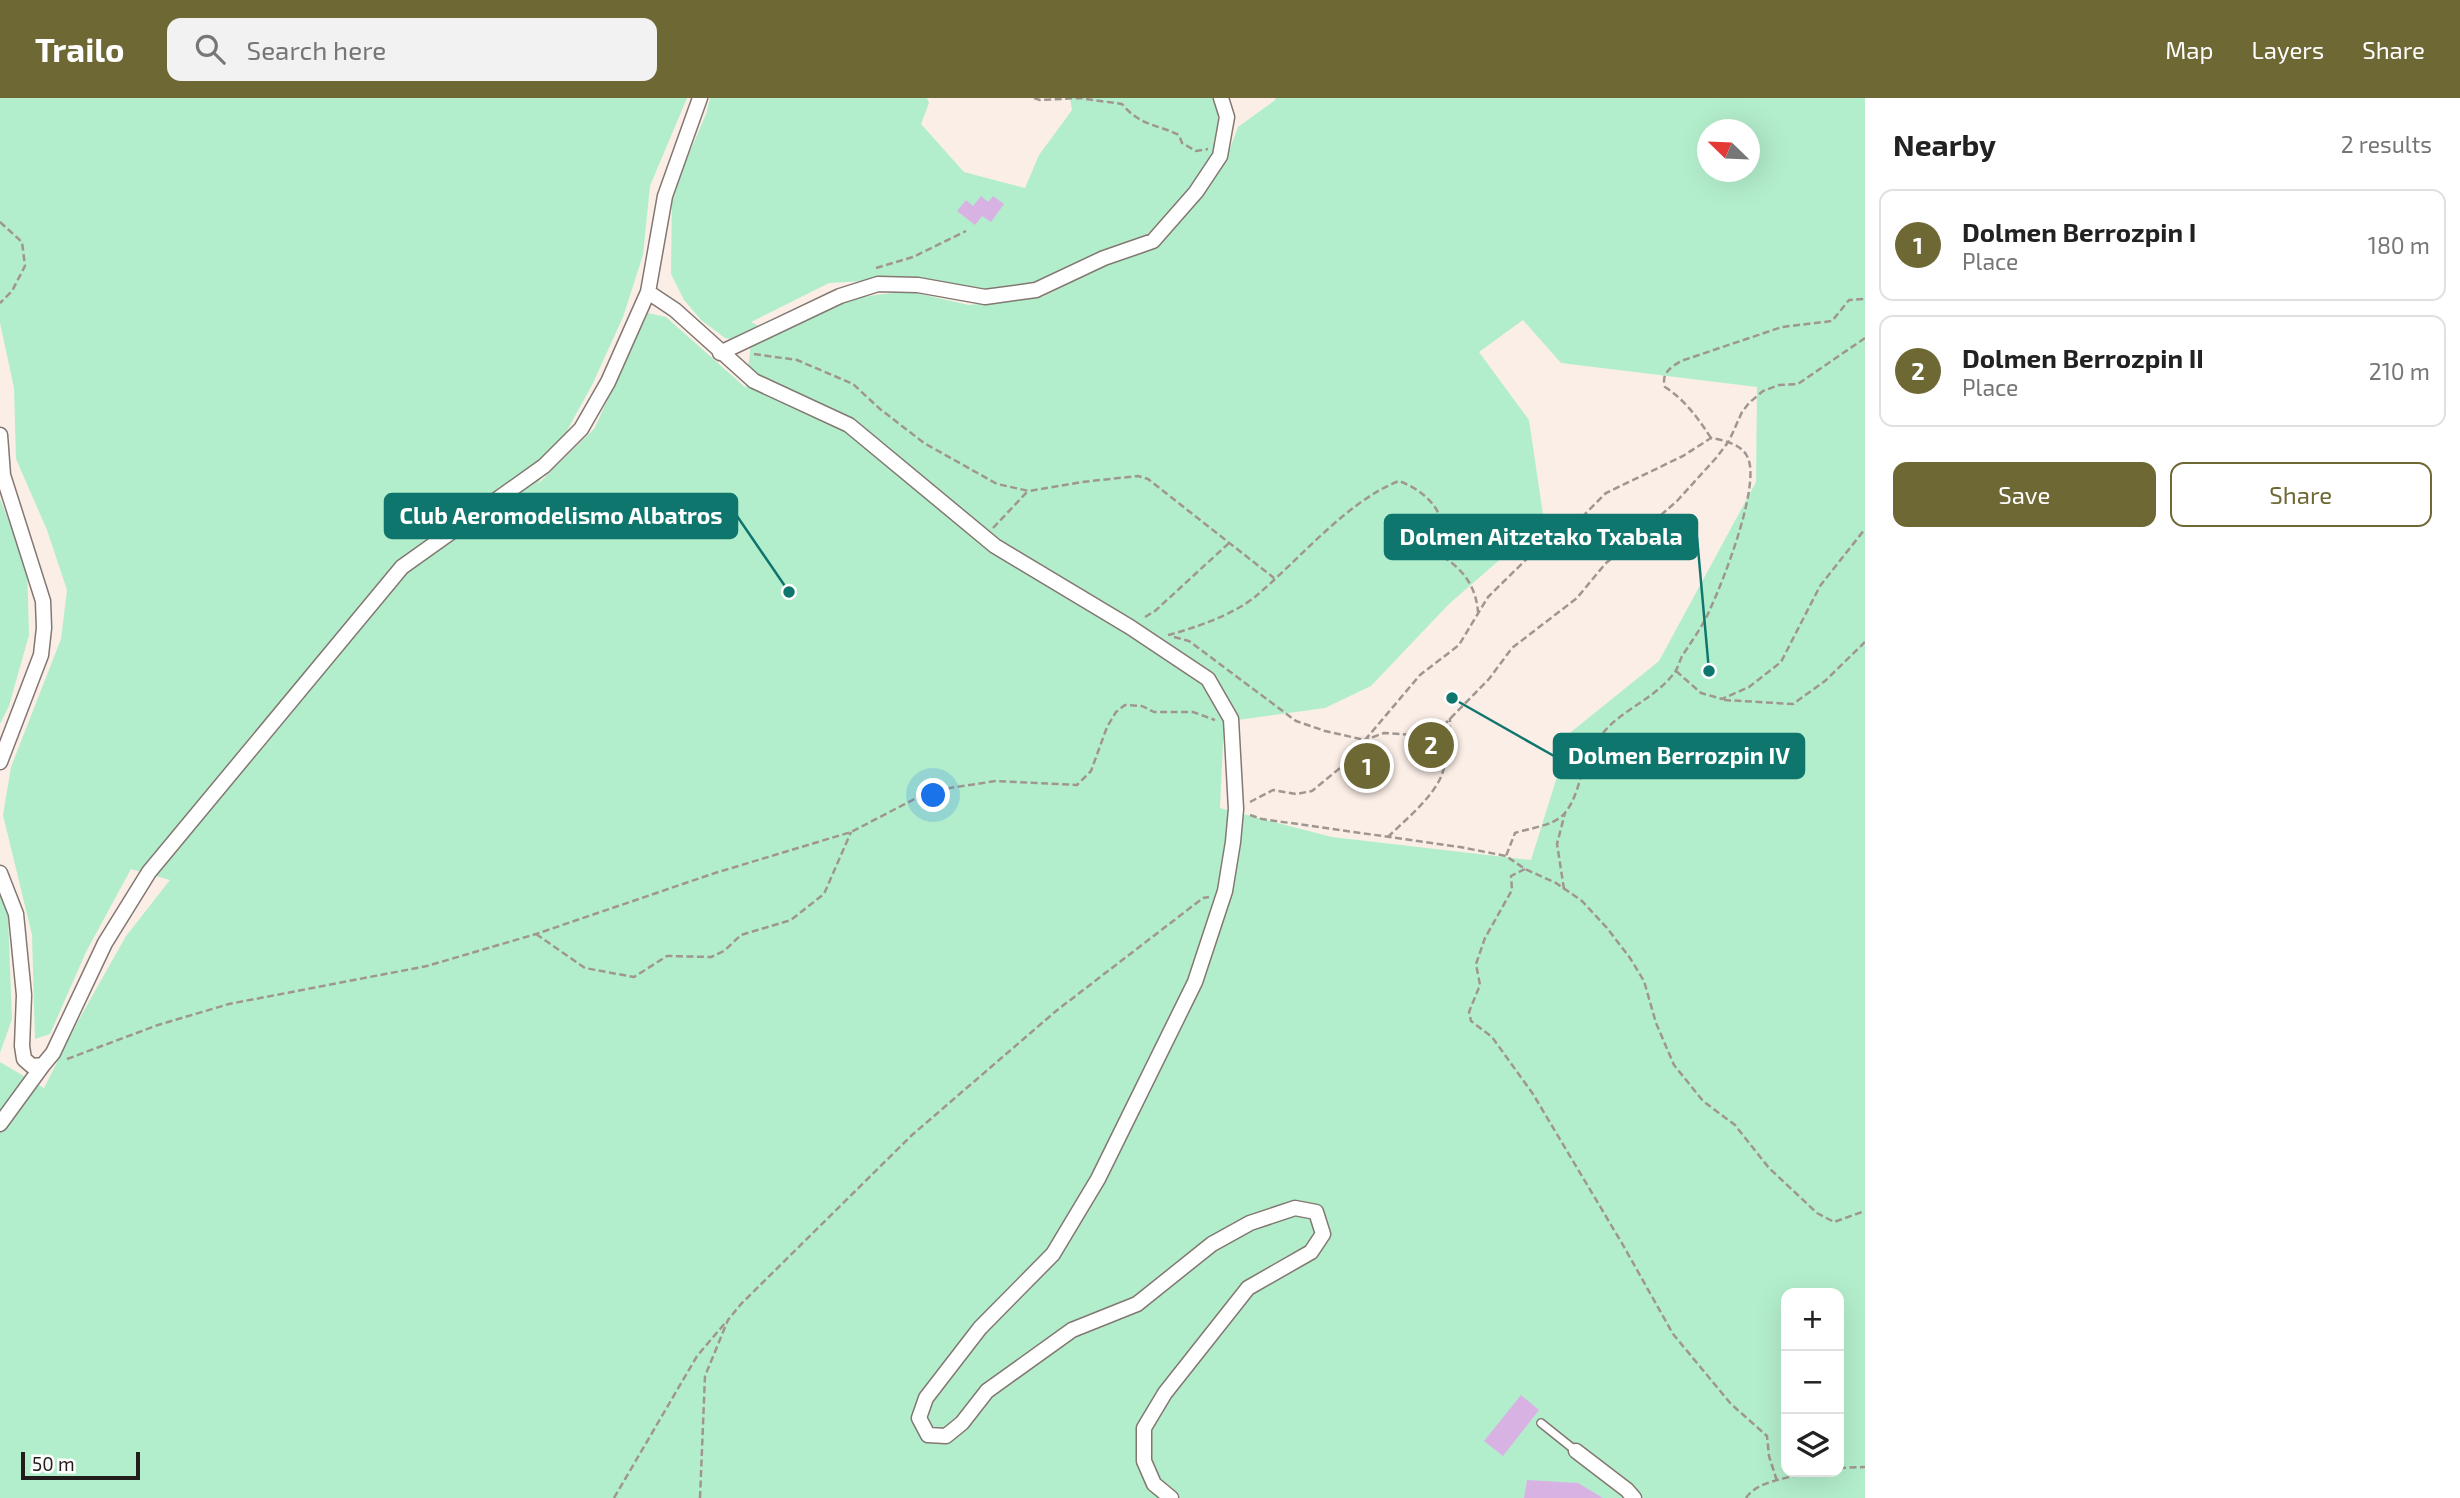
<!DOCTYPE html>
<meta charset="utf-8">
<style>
:root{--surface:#fff;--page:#f2f2f2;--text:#222;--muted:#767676;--line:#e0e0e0;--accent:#6e6834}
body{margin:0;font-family:"Exo 2",sans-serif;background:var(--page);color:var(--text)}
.controls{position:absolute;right:21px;bottom:21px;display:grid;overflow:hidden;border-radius:14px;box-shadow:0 7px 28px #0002}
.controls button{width:63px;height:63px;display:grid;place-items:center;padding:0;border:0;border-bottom:2px solid var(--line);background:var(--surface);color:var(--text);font:35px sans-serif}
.compass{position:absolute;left:1697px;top:21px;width:63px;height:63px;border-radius:50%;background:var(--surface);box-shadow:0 7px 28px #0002;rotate:293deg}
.scale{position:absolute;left:21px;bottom:18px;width:119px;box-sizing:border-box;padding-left:7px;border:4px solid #221d1b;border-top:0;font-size:19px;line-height:24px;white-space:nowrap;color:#221d1b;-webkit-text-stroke:5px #fff;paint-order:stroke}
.you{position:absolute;left:934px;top:698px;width:24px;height:24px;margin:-18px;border:5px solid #fff;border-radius:50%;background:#1a73e8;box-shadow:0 0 0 10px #1a73e833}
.badge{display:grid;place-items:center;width:46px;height:46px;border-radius:50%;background:var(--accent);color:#fff;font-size:23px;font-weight:700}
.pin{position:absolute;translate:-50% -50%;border:4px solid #fff;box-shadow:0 2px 7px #0006}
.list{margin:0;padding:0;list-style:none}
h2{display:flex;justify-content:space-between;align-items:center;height:91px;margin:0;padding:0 28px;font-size:30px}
h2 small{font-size:23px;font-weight:400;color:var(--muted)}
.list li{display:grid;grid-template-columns:46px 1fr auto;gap:21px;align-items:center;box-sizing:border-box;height:112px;margin:0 14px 14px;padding:0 14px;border:2px solid var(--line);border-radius:14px}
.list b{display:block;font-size:26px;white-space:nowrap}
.list p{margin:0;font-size:23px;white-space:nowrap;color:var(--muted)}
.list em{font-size:23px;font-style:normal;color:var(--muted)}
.actions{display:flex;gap:14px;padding:21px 28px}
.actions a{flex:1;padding:16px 0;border:2px solid var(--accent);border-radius:14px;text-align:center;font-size:24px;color:var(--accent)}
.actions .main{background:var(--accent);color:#fff}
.icon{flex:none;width:38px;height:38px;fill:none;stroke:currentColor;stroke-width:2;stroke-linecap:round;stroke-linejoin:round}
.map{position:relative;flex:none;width:1865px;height:1400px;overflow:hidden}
header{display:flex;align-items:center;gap:42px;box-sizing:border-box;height:98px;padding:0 35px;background:var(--accent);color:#fff}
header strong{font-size:33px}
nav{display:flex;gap:38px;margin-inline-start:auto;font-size:24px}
.search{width:490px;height:63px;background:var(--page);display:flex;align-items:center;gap:18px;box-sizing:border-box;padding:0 24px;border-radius:14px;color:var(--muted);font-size:26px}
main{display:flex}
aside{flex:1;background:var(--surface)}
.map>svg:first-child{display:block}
.green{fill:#b3eecc;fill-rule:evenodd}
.building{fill:#d9b2e4}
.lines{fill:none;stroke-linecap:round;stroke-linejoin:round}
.lane-casing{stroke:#837771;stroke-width:10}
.street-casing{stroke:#837771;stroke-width:17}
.path{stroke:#a09691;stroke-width:2.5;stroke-dasharray:7 3.5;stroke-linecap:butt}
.lane{stroke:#fff;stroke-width:7}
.street{stroke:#fff;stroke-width:14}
.leader{fill:none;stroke:#0f766e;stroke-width:2.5}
.callout-dot{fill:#0f766e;stroke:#fff;stroke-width:2.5}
.callout{fill:#0f766e;stroke:#0f766e;stroke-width:2.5}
.callout-label{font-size:23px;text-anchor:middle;font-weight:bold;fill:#fff}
</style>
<header>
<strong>Trailo</strong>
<div class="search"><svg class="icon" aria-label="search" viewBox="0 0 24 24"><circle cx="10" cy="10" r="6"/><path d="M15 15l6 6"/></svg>Search here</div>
<nav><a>Map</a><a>Layers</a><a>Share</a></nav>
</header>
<main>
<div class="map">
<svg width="1865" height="1400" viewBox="0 0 1865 1400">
<rect width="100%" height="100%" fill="#fbeee7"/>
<!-- green -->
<path class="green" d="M0,0H687L650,88L643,157L623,219L593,285L538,386L594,331L648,215L666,219L746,290L751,245L725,240L701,222L684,202L671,176L672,96L706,16L710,0H927L929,5L921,26L964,74L1025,90L1039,57L1072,12L1070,0H1218V29L1212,57L1195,83L1157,128L1139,142L1033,187L985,194L917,180L829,185L751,224L775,236L825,211L854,200L907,193L969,207L1042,199L1101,170L1146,152L1163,139L1211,86L1229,53L1238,29L1275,2V0H1865V1400H0V964L44,990L77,925L126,838L170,782L131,771L86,854L50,936L35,941L32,837L3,717L11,669L61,541L67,492L47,432L16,361L14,290L0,225ZM1708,32H1750V74H1708ZM1523,222L1561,265L1757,289L1756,384L1659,563L1571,634L1531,762L1332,739L1220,710L1224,624L1325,610L1371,588L1449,506L1544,423L1529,322L1479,254ZM1786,1195H1839V1374H1786Z
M0,401L27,467L29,537L9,608L0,626Z
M0,797L8,818L12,921L0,955Z"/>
<!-- building -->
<path class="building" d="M981,98L988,104L993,98L1004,106L991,124L982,118L975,127L957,113L966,102L973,108Z
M1521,1297L1539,1312L1503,1358L1484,1343Z
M1527,1382L1578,1385L1603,1400H1524Z"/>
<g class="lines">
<!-- lane casing -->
<g class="lane-casing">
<path id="lane" d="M1541,1325L1576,1353"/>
</g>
<!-- street casing -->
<g class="street-casing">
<path id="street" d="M648,194L675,212L754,283L849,327L995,448L1130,529L1208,581L1231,621L1236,711L1233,744L1225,793L1195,884L1098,1081L1053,1156L980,1230L926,1300L919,1320L928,1337L946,1338L962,1325L987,1293L1072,1232L1137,1206L1212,1146L1250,1125L1295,1110L1316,1114L1323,1136L1311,1154L1248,1190L1165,1295L1144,1330V1363L1154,1386L1171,1400
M720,255L840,198L878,186L918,187L985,199L1036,192L1104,160L1153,143L1196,94L1220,58L1227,19L1221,0
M0,337L3,377L43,503L44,530L41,557L0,664
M0,775L16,816L24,897L22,948L24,961L32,968L43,967L53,955L105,845L149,774L402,469L544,368L581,331L608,284L648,194L665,98L700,0
M0,1026L43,967
M1576,1353L1627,1392L1634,1400"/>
</g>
<!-- path -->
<path class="path" d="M1034,0L1040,2L1079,0L1122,6C1140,28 1157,26 1179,37L1182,45L1196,53L1208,51
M0,124L22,144L25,168L12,193L0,205
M876,170L913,159L966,133
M754,256L797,262L853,286L880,311L924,345L997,386L1029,393L1082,384L1138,378L1148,381L1274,480
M1711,340C1698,320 1685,302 1665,289C1661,275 1670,270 1681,263L1782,229L1832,223L1849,202L1865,201
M993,430L1027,394
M1145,519L1155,513L1229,445
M1168,537C1195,530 1235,516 1256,498C1299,462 1347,403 1399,383C1418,390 1437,404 1442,425C1445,434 1443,448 1442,458C1464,472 1476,489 1478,514
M1174,539L1189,543L1296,623L1325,633L1365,642L1420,577L1459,547L1488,499L1546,442L1576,425L1606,395L1683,358L1711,340C1723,342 1741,346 1747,358C1762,384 1724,481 1711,509C1704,526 1694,540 1684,555C1680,560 1679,568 1675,574C1655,601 1621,612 1603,635C1597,642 1591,650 1588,657C1580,676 1578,700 1564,716C1553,728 1530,730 1515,735L1506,758
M1676,573L1701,595L1722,601L1749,589L1781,564L1820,488L1865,431
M1724,602L1793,606L1825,583L1865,544
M1250,704L1273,692L1296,696L1312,693L1340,670L1365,642L1384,635L1415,637L1441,630L1489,581L1512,550L1577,500L1605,466L1677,403L1716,360L1729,343L1742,314L1749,305L1763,293L1779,287L1798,286L1865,240
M1250,717L1262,721L1460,749L1506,758L1525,771L1556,785L1582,803L1607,830L1630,860L1644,883L1656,925L1674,967L1703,1003L1735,1027L1769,1070L1817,1115L1834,1124L1865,1113
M1388,739C1405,722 1429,703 1440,681C1448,663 1450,640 1450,620
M1525,771L1511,778L1512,792L1485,840L1476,866L1480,887L1469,914L1471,923L1492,939L1533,996L1623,1147L1673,1236L1731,1306L1767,1338L1769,1358L1777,1383
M1564,791L1557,746L1565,715
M536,836L585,870L634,879L667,858L711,859L724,853L741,837L791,822L824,796L851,734
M67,961L158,927L229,906L427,868L536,836L715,775L851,734L930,693L996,683L1077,687L1091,673L1107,629L1116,614L1125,607L1142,608L1154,614H1193L1215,622
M1839,1370L1865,1369
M614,1400L697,1258L726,1224
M700,1400L705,1278L728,1222L741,1206L912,1037L1056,913L1203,800L1209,799
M1746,1400C1758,1382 1788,1381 1809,1374"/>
<!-- lane -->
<use href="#lane" class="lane"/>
<!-- street -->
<use href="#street" class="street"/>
</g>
<!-- callouts -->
<path class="leader" d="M789 494L737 418M1709 573L1697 439M1452 600L1554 658"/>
<g class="callout-dot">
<circle cx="789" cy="494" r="7"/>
<circle cx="1709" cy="573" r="7"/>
<circle cx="1452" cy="600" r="7"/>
</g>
<g class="callout">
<rect x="385" y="396" width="352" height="44" rx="7"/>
<rect x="1385" y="417" width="312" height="44" rx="7"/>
<rect x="1554" y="636" width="250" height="44" rx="7"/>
</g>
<g class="callout-label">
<text x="561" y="426">Club Aeromodelismo Albatros</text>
<text x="1541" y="447">Dolmen Aitzetako Txabala</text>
<text x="1679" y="666">Dolmen Berrozpin IV</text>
</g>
</svg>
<div class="controls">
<button>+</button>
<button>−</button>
<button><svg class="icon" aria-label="layers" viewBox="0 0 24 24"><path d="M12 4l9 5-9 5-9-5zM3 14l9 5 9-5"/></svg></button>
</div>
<svg class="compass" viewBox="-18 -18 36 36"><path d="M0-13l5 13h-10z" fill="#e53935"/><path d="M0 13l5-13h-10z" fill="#767676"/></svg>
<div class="scale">50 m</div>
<div class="you"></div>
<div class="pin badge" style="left:1367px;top:668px">1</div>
<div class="pin badge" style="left:1431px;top:647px">2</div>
</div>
<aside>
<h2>Nearby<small>2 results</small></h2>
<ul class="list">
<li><span class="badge">1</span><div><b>Dolmen Berrozpin I</b><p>Place</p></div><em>180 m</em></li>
<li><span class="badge">2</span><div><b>Dolmen Berrozpin II</b><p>Place</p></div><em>210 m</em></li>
</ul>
<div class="actions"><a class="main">Save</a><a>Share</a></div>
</aside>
</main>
